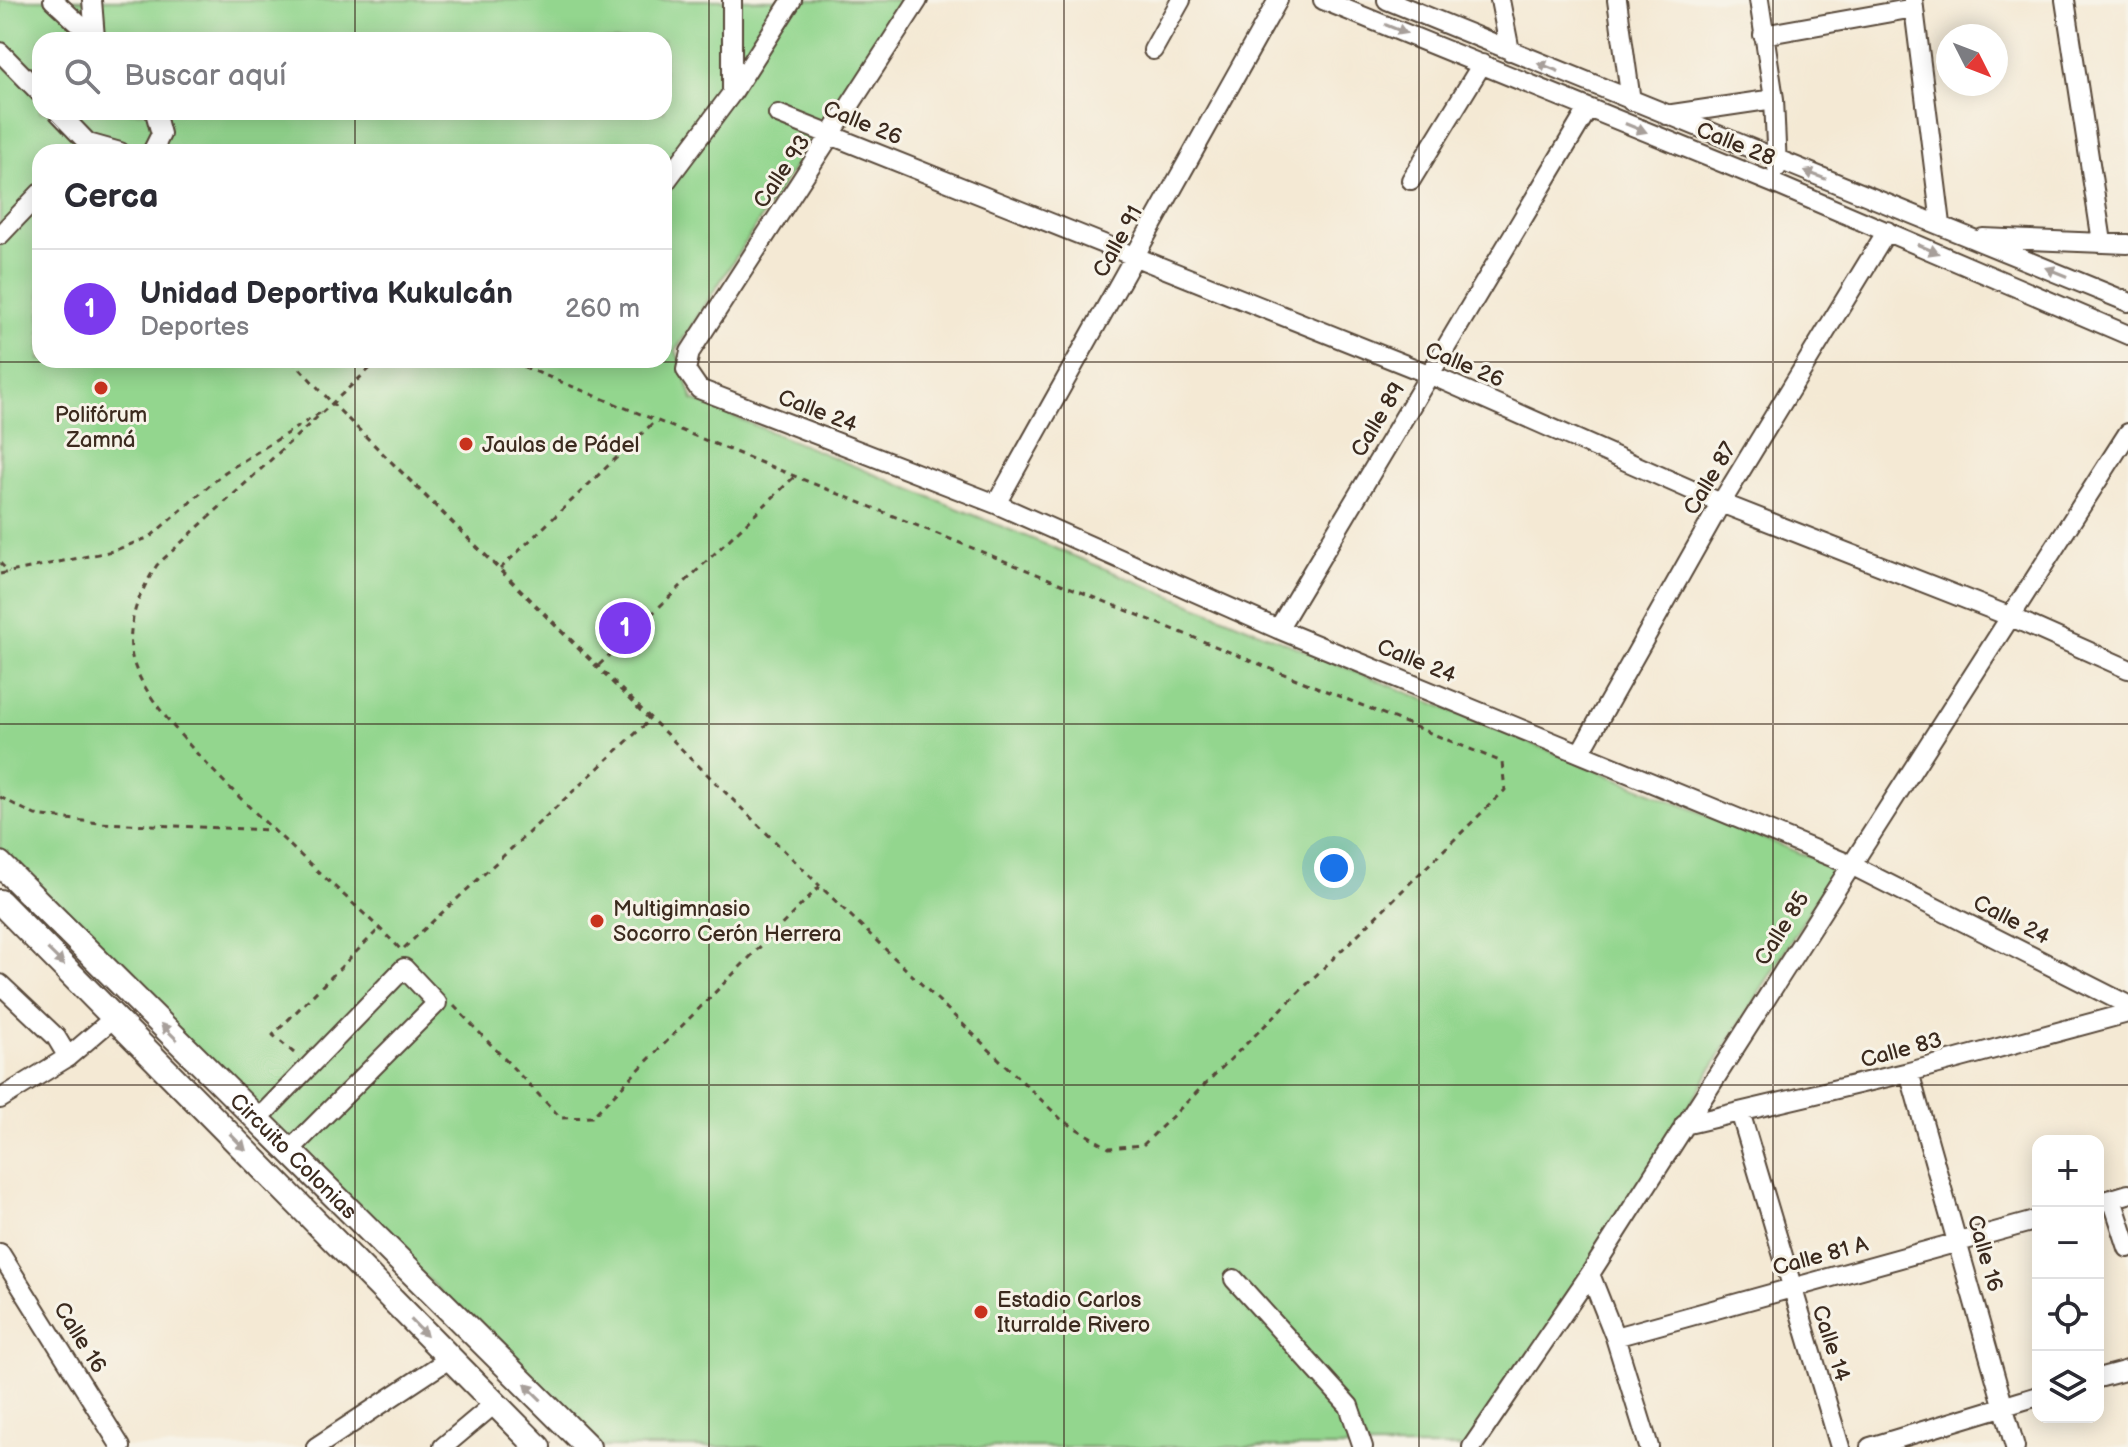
<!DOCTYPE html>
<html lang="es">
<meta charset="utf-8">
<style>
:root{--surface:#fff;--page:#f7f7f7;--text:#2b2b33;--muted:#7c7c81;--line:#e1e1e2;--accent:#7c3aed}
body{margin:0;font-family:"Balsamiq Sans",sans-serif;background:var(--page);color:var(--text)}
.controls{position:absolute;right:24px;bottom:24px;display:grid;overflow:hidden;border-radius:16px;box-shadow:0 4px 20px #0003}
.controls button{width:72px;height:72px;display:grid;place-items:center;padding:0;border:0;border-bottom:2px solid var(--line);background:var(--surface);color:var(--text);font:40px sans-serif}
.compass{position:absolute;left:1936px;top:24px;width:72px;height:72px;border-radius:50%;background:var(--surface);box-shadow:0 4px 20px #0003;rotate:132deg}
.you{position:absolute;left:1334px;top:868px;width:28px;height:28px;margin:-20px;border:6px solid #fff;border-radius:50%;background:#1a73e8;box-shadow:0 0 0 12px #1a73e833}
.badge{display:grid;place-items:center;width:52px;height:52px;border-radius:50%;background:var(--accent);color:#fff;font-size:26px;font-weight:700}
.pin{position:absolute;translate:-50% -50%;border:4px solid #fff;box-shadow:0 2px 8px #0006}
.list{margin:0;padding:0;list-style:none}
h2{display:flex;justify-content:space-between;align-items:center;height:104px;margin:0;padding:0 32px;font-size:34px}
h2 small{font-size:26px;font-weight:400;color:var(--muted)}
.list li{display:grid;grid-template-columns:52px 1fr auto;gap:24px;align-items:center;box-sizing:border-box;height:120px;padding:0 32px;border-top:2px solid var(--line)}
.list b{display:block;font-size:30px;white-space:nowrap}
.list p{margin:0;font-size:26px;white-space:nowrap;color:var(--muted)}
.list em{font-size:26px;font-style:normal;color:var(--muted)}
.icon{flex:none;width:44px;height:44px;fill:none;stroke:currentColor;stroke-width:2;stroke-linecap:round;stroke-linejoin:round}
.map{position:relative;flex:none;width:2128px;height:1447px;overflow:hidden}
.search{position:absolute;background:var(--surface);box-shadow:0 4px 20px #0003;left:32px;top:32px;width:640px;height:88px;display:flex;align-items:center;gap:20px;box-sizing:border-box;padding:0 28px;border-radius:24px;color:var(--muted);font-size:30px}
.panel{position:absolute;background:var(--surface);box-shadow:0 4px 20px #0003;left:32px;top:144px;width:640px;height:224px;border-radius:24px}
.map>svg:first-child{display:block}
.green{fill:#93d68e;stroke:#678056;stroke-width:2;fill-rule:evenodd}
.lines{fill:none;stroke-linecap:round;stroke-linejoin:round}
.minor-casing{stroke:#574739;stroke-width:22}
.major-casing{stroke:#574739;stroke-width:28}
.path{stroke:#574739;stroke-width:3;stroke-dasharray:6 6;stroke-linecap:butt}
.minor{stroke:#fff;stroke-width:18}
.major{stroke:#fff;stroke-width:24}
.oneway{fill:#a79f9a}
.grid{fill:none;stroke:#3b2a1e;stroke-width:2;stroke-opacity:0.55}
.poi-dot{fill:#c8321e;stroke:#f7f3e8;stroke-width:3}
.labels{text-anchor:middle;stroke-width:6;stroke-linejoin:round;paint-order:stroke}
.street-label{font-size:22px;fill:#3b2a1e;stroke:#f7f3e8}
.poi-label{font-size:22px;fill:#3b2a1e;stroke:#f7f3e8;text-anchor:start}
</style>
<div class="map">
<svg width="2128" height="1447" viewBox="0 0 2128 1447">
<rect width="100%" height="100%" fill="#f7f3e8"/>
<filter id="ink" filterUnits="userSpaceOnUse"><feTurbulence type="fractalNoise" baseFrequency=".0125" numOctaves="2"/><feDisplacementMap in="SourceGraphic" scale="16" xChannelSelector="R" yChannelSelector="G"/><feConvolveMatrix kernelMatrix="1 2 1 2 8 2 1 2 1" color-interpolation-filters="sRGB"/></filter>
<filter id="wash" filterUnits="userSpaceOnUse"><feTurbulence type="fractalNoise" baseFrequency=".006" numOctaves="4" result="noise"/><feDisplacementMap in="SourceGraphic" scale="32" xChannelSelector="R" yChannelSelector="G"/><feGaussianBlur stdDeviation="1.8" result="paint"/><feColorMatrix in="noise" values="0 0 0 0 0 0 0 0 0 0 0 0 0 0 0 0 0 1.4 0 .05"/><feComposite in="paint" operator="in"/></filter>
<g filter="url(#wash)">
<rect width="100%" height="100%" fill="#f4e9d4"/>
<!-- green -->
<path class="green" d="M0,0H902L676,350L693,400L1836,868L1478,1447H597L0,856ZM40,40H664V112H40ZM40,152H664V360H40Z"/>
</g>
<g filter="url(#ink)">
<g class="lines">
<!-- minor casing -->
<g class="minor-casing">
<path id="minor" d="M53,0L96,40
M92,0L95,38
M918,0L690,352L686,370L699,389L996,504L1278,629L1849,864L2128,1005
M1323,0L1775,184L2128,335
M1387,0L2128,302
M1500,0L1510,51
M1617,0L1631,101
M1759,0L1774,99L1777,168
M1913,0L1941,224
M2065,0L2102,242
M1763,35L1914,8
M1153,50L1181,0
M0,52L40,93
M733,92L792,0
M58,112L88,143L120,152
M778,114L1431,375L1721,503L2009,616L2128,669
M1666,115L1774,99
M152,152L161,134L155,112
M1411,180L1482,64
M664,184L732,93V0
M0,235L40,193
M1983,238L2128,244
M996,504L1278,0
M1278,629L1588,109
M1580,753L1721,503L1887,231
M0,984L56,1037L68,1057
M1909,1072L2015,1447
M0,1099L68,1057L116,1016
M1741,1115L1840,1447
M257,1120L404,968L437,1003L289,1151
M1684,1125L1909,1072L2128,1013
M2112,1199L2128,1248
M2098,1203L2128,1194
M0,1253L121,1447
M1590,1274L1615,1337L1649,1447
M1234,1279L1349,1406L1363,1447
M1615,1337L2038,1220
M2098,1378L2128,1370
M316,1447L449,1359
M443,1447L493,1405
M1472,1447L1590,1274L2128,433
M1870,1447L2038,1396"/>
</g>
<!-- major casing -->
<g class="major-casing">
<g id="major">
<path id="s1" d="M0,864L588,1447"/>
<path d="M0,902L538,1447"/>
</g>
</g>
<!-- path -->
<path class="path" d="M292,360L333,404
M379,360L157,565C140,592 128,618 131,650C136,723 347,891 402,951
M0,563L9,572
M500,569L656,420
M0,574L113,551L150,537L225,472L323,411
M599,665L795,476
M0,797L35,815L100,823L271,830
M404,948L650,720L333,404L820,886
M454,1006L561,1118L592,1117L820,886L1062,1120L1109,1148L1143,1145L1505,790L1502,762L507,360
M294,1053L273,1035L380,928"/>
<!-- minor -->
<use href="#minor" class="minor"/>
<!-- major -->
<use href="#major" class="major"/>
</g>
<!-- one-way arrows -->
<defs><path id="oneway-solid" d="M-6-.8H1V-3.2L6.5 0L1 3.2V.8H-6Z" transform="scale(2)"/></defs>
<g class="oneway">
<use href="#oneway-solid" transform="translate(1396 29) rotate(22)"/>
<use href="#oneway-solid" transform="translate(1548 67) rotate(-158)"/>
<use href="#oneway-solid" transform="translate(1636 128) rotate(22)"/>
<use href="#oneway-solid" transform="translate(1815 175) rotate(-159)"/>
<use href="#oneway-solid" transform="translate(1928 249) rotate(23)"/>
<use href="#oneway-solid" transform="translate(2056 272) rotate(-158)"/>
<use href="#oneway-solid" transform="translate(56 957) rotate(45)"/>
<use href="#oneway-solid" transform="translate(169 1032) rotate(-135)"/>
<use href="#oneway-solid" transform="translate(238 1142) rotate(46)"/>
<use href="#oneway-solid" transform="translate(419 1328) rotate(46)"/>
<use href="#oneway-solid" transform="translate(533 1392) rotate(-135)"/>
</g>
</g>
<!-- grid -->
<path class="grid" d="M355,0V40M709,0V1447M1064,0V1447M1419,0V1447M1773,0V1447M355,112V152M355,360V1447M0,362H2128M0,724H2128M0,1085H2128"/>
<!-- markers -->
<g class="poi-dot">
<circle cx="101" cy="388" r="8"/>
<circle cx="466" cy="444" r="8"/>
<circle cx="597" cy="921" r="8"/>
<circle cx="981" cy="1312" r="8"/>
</g>
<g class="labels">
<!-- street labels -->
<g class="street-label">
<text transform="translate(863 122) rotate(22)" y="8">Calle 26</text>
<text transform="translate(1736 143) rotate(22)" y="8">Calle 28</text>
<text transform="translate(781 171) rotate(-56)" y="8">Calle 93</text>
<text transform="translate(1117 241) rotate(-61)" y="8">Calle 91</text>
<text transform="translate(1465 364) rotate(23)" y="8">Calle 26</text>
<text transform="translate(818 410) rotate(21)" y="8">Calle 24</text>
<text transform="translate(1377 419) rotate(-59)" y="8">Calle 89</text>
<text transform="translate(1709 478) rotate(-59)" y="8">Calle 87</text>
<text transform="translate(1417 660) rotate(22)" y="8">Calle 24</text>
<text transform="translate(2012 919) rotate(27)" y="8">Calle 24</text>
<text transform="translate(1781 928) rotate(-58)" y="8">Calle 85</text>
<text transform="translate(1901 1049) rotate(-15)" y="8">Calle 83</text>
<text dy="8" stroke="none"><textPath href="#s1" startOffset="414">Circuito Colonias</textPath></text>
<text transform="translate(1986 1253) rotate(74)" y="8">Calle 16</text>
<text transform="translate(1820 1255) rotate(-15)" y="8">Calle 81 A</text>
<text transform="translate(81 1337) rotate(58)" y="8">Calle 16</text>
<text transform="translate(1832 1343) rotate(72)" y="8">Calle 14</text>
</g>
<!-- poi labels -->
<g class="poi-label">
<text x="101" y="422" text-anchor="middle">Polifórum<tspan x="101" dy="25">Zamná</tspan></text>
<text x="482" y="452">Jaulas de Pádel</text>
<text x="613" y="916">Multigimnasio<tspan x="613" dy="25">Socorro Cerón Herrera</tspan></text>
<text x="997" y="1307">Estadio Carlos<tspan x="997" dy="25">Iturralde Rivero</tspan></text>
</g>
</g>
</svg>
<div class="controls">
<button>+</button>
<button>−</button>
<button><svg class="icon" aria-label="locate" viewBox="0 0 24 24"><circle cx="12" cy="12" r="6"/><path d="M12 2v4M12 18v4M2 12h4M18 12h4"/></svg></button>
<button><svg class="icon" aria-label="layers" viewBox="0 0 24 24"><path d="M12 4l9 5-9 5-9-5zM3 14l9 5 9-5"/></svg></button>
</div>
<svg class="compass" viewBox="-18 -18 36 36"><path d="M0-13l5 13h-10z" fill="#e53935"/><path d="M0 13l5-13h-10z" fill="#7c7c81"/></svg>
<div class="you"></div>
<div class="pin badge" style="left:625px;top:628px">1</div>
<div class="search"><svg class="icon" aria-label="search" viewBox="0 0 24 24"><circle cx="10" cy="10" r="6"/><path d="M15 15l6 6"/></svg>Buscar aquí</div>
<section class="panel">
<h2>Cerca<small></small></h2>
<ul class="list">
<li><span class="badge">1</span><div><b>Unidad Deportiva Kukulcán</b><p>Deportes</p></div><em>260 m</em></li>
</ul>
</section>
</div>
